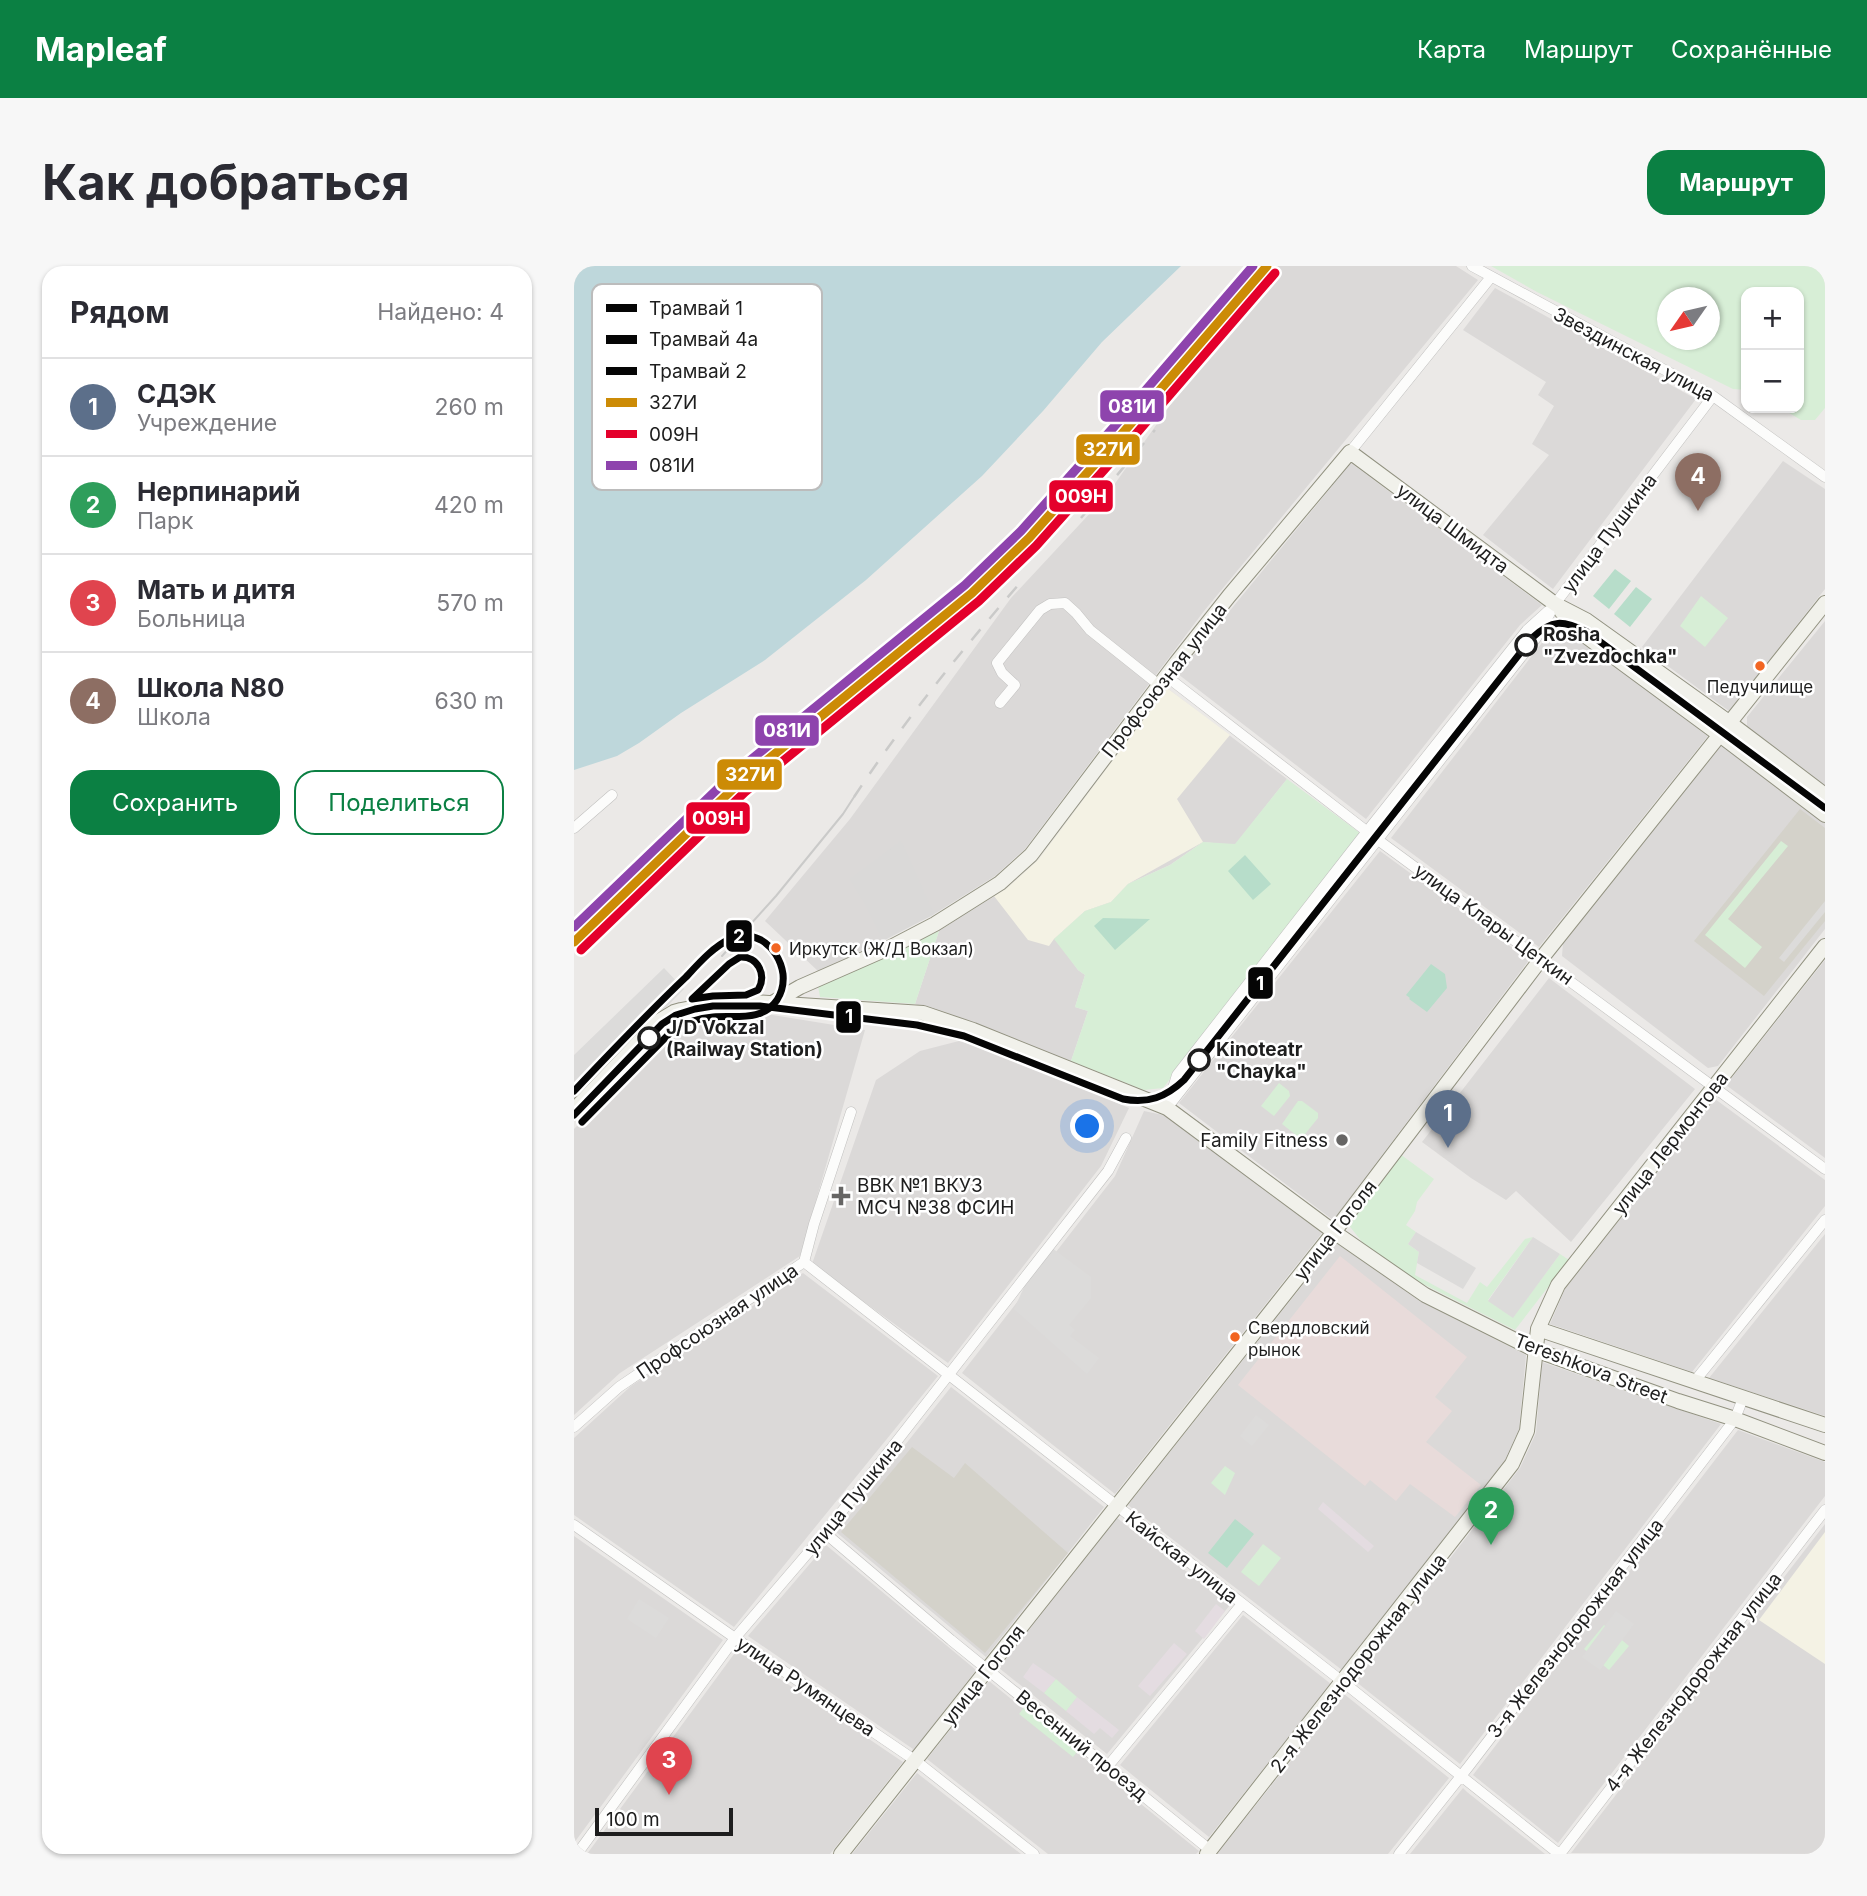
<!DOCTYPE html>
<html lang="ru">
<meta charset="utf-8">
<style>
:root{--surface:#fff;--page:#f7f7f7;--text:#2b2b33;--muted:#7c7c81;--line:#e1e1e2;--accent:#0b8043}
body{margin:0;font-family:Inter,sans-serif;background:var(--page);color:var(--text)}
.controls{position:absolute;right:21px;top:21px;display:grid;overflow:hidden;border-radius:14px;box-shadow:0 2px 5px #0004}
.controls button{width:63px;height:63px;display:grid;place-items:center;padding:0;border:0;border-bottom:2px solid var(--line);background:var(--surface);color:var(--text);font:35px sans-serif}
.compass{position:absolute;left:1083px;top:21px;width:63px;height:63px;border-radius:50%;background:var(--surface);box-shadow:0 2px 5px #0004;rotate:236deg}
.scale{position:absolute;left:21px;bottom:18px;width:138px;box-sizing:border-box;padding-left:7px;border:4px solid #1e1e1e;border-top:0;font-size:19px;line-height:24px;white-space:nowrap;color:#1e1e1e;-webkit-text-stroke:5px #fff;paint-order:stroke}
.you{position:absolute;left:514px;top:861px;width:24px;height:24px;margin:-18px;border:5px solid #fff;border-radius:50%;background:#1a73e8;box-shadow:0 0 0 10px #1a73e833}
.badge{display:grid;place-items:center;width:46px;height:46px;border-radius:50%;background:var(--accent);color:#fff;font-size:23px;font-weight:700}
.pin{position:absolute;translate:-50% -58px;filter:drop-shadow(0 2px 4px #0008)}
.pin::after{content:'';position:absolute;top:37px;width:24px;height:21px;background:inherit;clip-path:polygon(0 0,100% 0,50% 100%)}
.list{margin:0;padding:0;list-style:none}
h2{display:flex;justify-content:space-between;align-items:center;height:91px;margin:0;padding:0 28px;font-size:30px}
h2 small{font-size:23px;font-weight:400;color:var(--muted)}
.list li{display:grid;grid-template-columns:46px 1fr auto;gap:21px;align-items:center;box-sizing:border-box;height:98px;padding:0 28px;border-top:2px solid var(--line)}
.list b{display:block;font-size:26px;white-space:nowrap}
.list p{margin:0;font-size:23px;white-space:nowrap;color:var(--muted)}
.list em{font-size:23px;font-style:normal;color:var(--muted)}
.actions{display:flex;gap:14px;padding:21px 28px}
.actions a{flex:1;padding:16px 0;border:2px solid var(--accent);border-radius:21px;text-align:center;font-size:24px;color:var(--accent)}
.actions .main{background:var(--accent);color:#fff}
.map{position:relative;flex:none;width:1251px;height:1588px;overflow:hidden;border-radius:21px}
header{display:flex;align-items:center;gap:42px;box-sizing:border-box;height:98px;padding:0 35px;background:var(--accent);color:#fff}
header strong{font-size:33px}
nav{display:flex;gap:38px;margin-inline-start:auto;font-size:24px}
.intro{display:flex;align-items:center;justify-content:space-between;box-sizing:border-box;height:168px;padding:0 42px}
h1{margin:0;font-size:49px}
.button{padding:18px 32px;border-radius:21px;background:var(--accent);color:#fff;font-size:24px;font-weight:700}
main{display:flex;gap:42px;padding:0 42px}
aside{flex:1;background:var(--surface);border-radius:21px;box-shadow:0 2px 5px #0004}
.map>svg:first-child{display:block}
.residential{fill:#dbd9d8}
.commercial{fill:#e8dbda}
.industrial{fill:#e4dce1}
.education{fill:#f4f2e4}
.religious{fill:#dad9d8}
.construction{fill:#d4d2ca}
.park{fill:#d7eed6;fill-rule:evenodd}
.pitch{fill:#b7ddca}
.parking{fill:#dcdbda}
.water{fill:#bed7db}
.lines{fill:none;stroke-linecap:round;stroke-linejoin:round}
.street-casing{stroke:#c1c0bf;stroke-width:11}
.secondary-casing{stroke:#929281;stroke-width:16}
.street{stroke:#fcfcfb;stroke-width:10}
.secondary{stroke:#f1f1eb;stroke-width:14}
.tram{stroke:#cacac9;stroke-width:2}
.rail{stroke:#cacac9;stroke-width:2.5;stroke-dasharray:14 14;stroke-linecap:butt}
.rail-1-casing{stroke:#fff;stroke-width:14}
.rail-2-casing{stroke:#fff;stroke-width:14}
.rail-3-casing{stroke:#fff;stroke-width:14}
.rail-1{stroke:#cc8b06;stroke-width:9}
.rail-2{stroke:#e4002b;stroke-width:9}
.rail-3{stroke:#8e44ad;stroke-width:9}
.tram-1-casing{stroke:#fff;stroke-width:12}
.tram-2-casing{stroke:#fff;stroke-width:12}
.tram-3-casing{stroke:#fff;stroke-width:12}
.tram-1{stroke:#050505;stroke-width:7}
.tram-2{stroke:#050505;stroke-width:7}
.tram-3{stroke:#050505;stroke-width:7}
.stop-dot{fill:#fff;stroke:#1e1e1e;stroke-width:3.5}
.bus-dot{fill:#f26522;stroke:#fff;stroke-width:2.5}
.poi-dot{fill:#666564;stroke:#fff;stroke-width:2.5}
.labels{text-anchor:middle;stroke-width:5;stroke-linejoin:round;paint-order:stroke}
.bus-label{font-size:17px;fill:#1e1e1e;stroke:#fff;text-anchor:start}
.street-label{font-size:19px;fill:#1e1e1e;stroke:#fff}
.stop-label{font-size:19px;font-weight:bold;fill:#1e1e1e;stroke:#fff;text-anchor:start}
.poi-label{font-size:19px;fill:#1e1e1e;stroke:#fff;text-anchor:end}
.key{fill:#fff;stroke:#bcbcbc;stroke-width:2}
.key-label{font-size:19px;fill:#1e1e1e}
.line-badge{stroke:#fff;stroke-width:2.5}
.badge-label{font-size:19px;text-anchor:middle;font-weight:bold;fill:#fff}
</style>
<header>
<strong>Mapleaf</strong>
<nav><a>Карта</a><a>Маршрут</a><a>Сохранённые</a></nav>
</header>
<div class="intro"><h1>Как добраться</h1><a class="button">Маршрут</a></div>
<main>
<aside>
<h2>Рядом<small>Найдено: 4</small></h2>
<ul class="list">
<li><span class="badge" style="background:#5c6f8a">1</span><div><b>СДЭК</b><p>Учреждение</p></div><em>260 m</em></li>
<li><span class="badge" style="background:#2e9e5b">2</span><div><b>Нерпинарий</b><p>Парк</p></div><em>420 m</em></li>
<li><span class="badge" style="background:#e0444e">3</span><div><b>Мать и дитя</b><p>Больница</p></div><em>570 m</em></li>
<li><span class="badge" style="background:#8d6e63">4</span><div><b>Школа N80</b><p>Школа</p></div><em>630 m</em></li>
</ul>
<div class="actions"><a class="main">Сохранить</a><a>Поделиться</a></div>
</aside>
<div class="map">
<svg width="1251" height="1588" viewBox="0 0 1251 1588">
<rect width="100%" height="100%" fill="#ebe9e7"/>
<!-- residential -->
<path class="residential" d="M704,0H882L904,14L630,345L451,583L421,610L357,650L245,706L191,655L276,553L437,332L533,229L620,105Z
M921,22L1122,133L979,323L909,269L975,189L958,178L980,140L964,129L972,116L889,64Z
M1209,195L1251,223V323L1155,445L1068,381Z
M777,197L968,339L946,359L792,553L604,408Z
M1251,355V525L1173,465V451Z
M994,365L1134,470L965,681L817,572L974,369Z
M593,422L713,513L661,579L629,576L596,599L554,618L537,636L511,645L481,672L504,704L511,709L501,741L514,745L497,795L341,738L365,665L432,623L464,594Z
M1148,478L1251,557V663L1144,800L1134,802L988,690L989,677Z
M806,585L955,694L759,954L605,837Z
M1251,694V892L1152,819Z
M975,712L1121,823L997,976L942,925L932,934L897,912L848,876Z
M186,747L291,764L226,990L46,1107L0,1149V863L109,752Z
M385,775L432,789L555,842L527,900L374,1097L238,998L302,814L346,785Z
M1141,833L1251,914V940L1118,1106L976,1058L991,1023Z
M570,845L589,849L748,967L541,1228L388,1107L541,910Z
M1251,968V1150L1135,1112Z
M762,977L847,1036L952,1089L945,1163L931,1194L768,1404L554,1239Z
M229,1007L364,1110L160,1361L0,1249V1172L57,1120Z
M968,1096L1147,1158L886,1498L781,1415L946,1202L962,1167Z
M377,1121L530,1241L412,1391L262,1266Z
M1164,1164L1251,1196V1230L984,1577L899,1509Z
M543,1252L656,1339L533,1488L425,1402Z
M1251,1258V1588L997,1587Z
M0,1270L149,1374L0,1577Z
M252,1279L402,1404L335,1490L339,1483L174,1370Z
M669,1349L757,1418L635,1571L546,1499Z
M163,1384L329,1496L256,1588H13Z
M415,1415L625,1585L622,1588H474L353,1493Z
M770,1428L875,1512L814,1588H643Z
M343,1507L447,1588H278Z
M889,1522L893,1526L971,1588H836Z"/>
<!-- commercial -->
<path class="commercial" d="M766,990L893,1091L861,1131L878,1145L852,1176L907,1219L881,1251L836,1218L822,1235L796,1214L791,1220L664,1119Z"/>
<!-- industrial -->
<path class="industrial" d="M749,1236L800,1280L794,1286L744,1243Z
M642,1338L651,1345L630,1373L621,1365Z
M600,1377L613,1388L576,1430L564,1420Z
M459,1397L482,1413L470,1427L449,1411Z
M503,1431L545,1464L538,1472L526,1462L520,1468L492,1445Z"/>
<!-- education -->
<path class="education" d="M593,422L656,469L603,533L629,576L554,618L537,636L511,645L480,673L475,680L454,674L420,630L432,623L464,594Z
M1251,1266V1398L1185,1354Z"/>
<!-- religious -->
<path class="religious" d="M327,575L360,648L309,675L288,633L276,613Z"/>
<!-- construction -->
<path class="construction" d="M1226,543L1251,562V655L1190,730L1120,675Z
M338,1181L380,1212L391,1197L494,1287L411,1387L267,1266Z"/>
<!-- park -->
<path class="park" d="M917,0H1251V142L1241,154H1227L1207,142H1225V26H1172V124L1159,123L963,26ZM1094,32H1136V74H1094Z
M1127,330L1154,352L1131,381L1106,360Z
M713,513L786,567L589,822L570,824L497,795L514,745L501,741L511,709L504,704L480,673L511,645L537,636L554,618L596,599L629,576L661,578Z
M1207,575L1214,580L1154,653L1188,681L1171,702L1131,669Z
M365,665L341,738L246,731L244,720Z
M705,817L715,825L716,830L700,850L687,840Z
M724,835H728L744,847V852L727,873L708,858Z
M826,888L860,913L843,936L841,945L832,959L842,966L834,978L845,986L841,1009L893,1037L906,1016L913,1021L951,973L959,971L914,1034L939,1051L986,988L995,994L941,1064L829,1008L793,982L773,957Z
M651,1200L661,1207L651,1229L637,1217Z
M689,1278L707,1292L685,1320L667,1306Z
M1030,1359L1055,1380L1035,1404L1010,1383Z
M482,1413L503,1431L492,1445L470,1427Z
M452,1439L506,1482L499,1491L445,1448Z"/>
<!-- pitch -->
<path class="pitch" d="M1041,303L1057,315L1035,343L1019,330Z
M1062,321L1078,333L1056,361L1040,348Z
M671,589L697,618L679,634L654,605Z
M529,652L576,653L541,684L520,660Z
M857,698L871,708L873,722L853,746L835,733L836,732L832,729Z
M661,1253L680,1268L653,1302L634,1287Z"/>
<!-- parking -->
<path class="parking" d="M1251,635V646L1210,696L1205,692Z
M90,702L110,723L0,835V789Z
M842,966L902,1002L889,1023L843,997L845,986L834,978Z
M959,971L986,988L939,1052L914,1035Z
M478,982L517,1011V1032L495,1059L501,1064L496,1070L525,1092L513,1108L440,1043L451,1019Z
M682,1149L695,1159L678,1180L666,1170Z
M65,1333L95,1352L82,1372L53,1353Z
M1042,1345L1060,1358L1026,1404L1008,1391Z"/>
<!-- water -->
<path class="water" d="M0,0H607L528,76L469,145L408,210L292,314L191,394L107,447L65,477L43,490L0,504Z"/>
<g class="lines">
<!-- street casing -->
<g class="street-casing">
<path id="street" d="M898,0L1139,130L1251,211
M776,186L917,11
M592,410L804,574L1251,903
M426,437L441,419L428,407L423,397L466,344L476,338L491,337L502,347L516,364L585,419
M0,562L38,529
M595,835L603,809L787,573L953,364L974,345
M593,842L962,372L981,338L1139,130
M230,996L769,1416L985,1588
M1120,1116L1251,954
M0,1161L45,1121L230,996L240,958L277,846
M0,1259L161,1372L342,1495L460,1588
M251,1267L377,1374L636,1584
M534,1500L668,1338
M3,1588L161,1372L251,1267L534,905L552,872
M825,1588L895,1500L1161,1153L1169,1132
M986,1588L1251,1244"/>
</g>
<!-- secondary casing -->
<g class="secondary-casing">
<path id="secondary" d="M987,345L1005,365L1146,469L1251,549
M200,736L226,721L317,681L361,658L426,617L457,589L602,397L655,330L776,186L981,338L1012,354L1156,457L1251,529
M0,844L85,755L100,746L107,744L138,738L180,736L349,747L399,764L593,842L760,966L851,1029L961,1084L1104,1135L1161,1153L1251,1187
M964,1063L1251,1159
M267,1588L760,966L967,693L1251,337
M633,1588L938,1198L953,1165L964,1063L984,1019L1251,680"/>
</g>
<!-- street -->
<use href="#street" class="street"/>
<!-- secondary -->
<use href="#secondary" class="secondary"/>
<!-- tram -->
<path class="tram" d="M148,690L202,630L269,548L280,531"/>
<!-- rail -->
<path class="rail" d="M681,1L682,0
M507,252L581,164
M280,531C330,455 387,385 446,317"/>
<!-- rail-1 casing -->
<g class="rail-1-casing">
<path id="rail-1" d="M0,676L164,518L398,327L455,272L547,169L693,0"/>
</g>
<!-- rail-2 casing -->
<g class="rail-2-casing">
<path id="rail-2" d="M7,684L171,526L405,335L462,280L555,176L701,7"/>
</g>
<!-- rail-3 casing -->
<g class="rail-3-casing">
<path id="rail-3" d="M0,661L157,510L391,319L447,265L539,162L679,0"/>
</g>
<!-- rail-1 -->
<use href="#rail-1" class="rail-1"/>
<!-- rail-2 -->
<use href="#rail-2" class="rail-2"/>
<!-- rail-3 -->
<use href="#rail-3" class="rail-3"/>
<!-- tram-1 casing -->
<g class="tram-1-casing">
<path id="tram-1" d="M0,849L88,758L102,749L121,743L139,740H186L343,759L390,770L549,833C574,838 592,831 610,814L958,372C978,353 989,354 1013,366L1251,542"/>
</g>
<!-- tram-2 casing -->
<g class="tram-2-casing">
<path id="tram-2" d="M166,691C184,690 193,709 184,724L172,729L139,730L118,733L155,698Z"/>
</g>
<!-- tram-3 casing -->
<g class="tram-3-casing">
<path id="tram-3" d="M0,825C37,786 73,748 112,711C125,697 139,681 156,673C166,668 177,669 187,674C199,681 207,694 209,708C210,718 208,726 203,734C188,756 162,749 139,751C125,752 111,757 99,764L8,856"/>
</g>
<!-- tram-1 -->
<use href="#tram-1" class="tram-1"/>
<!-- tram-2 -->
<use href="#tram-2" class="tram-2"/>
<!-- tram-3 -->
<use href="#tram-3" class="tram-3"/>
</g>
<!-- markers -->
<g class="stop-dot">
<circle cx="952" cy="379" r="10"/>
<circle cx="75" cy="772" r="10"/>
<circle cx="625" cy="794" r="10"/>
</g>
<g class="bus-dot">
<circle cx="1186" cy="400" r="6"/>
<circle cx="202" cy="682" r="6"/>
<circle cx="661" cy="1071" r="6"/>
</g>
<g class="poi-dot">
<circle cx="768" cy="874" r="7"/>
<path d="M263.5 919.5h7v7h7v7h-7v7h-7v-7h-7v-7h7z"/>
</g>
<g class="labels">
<!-- bus labels -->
<g class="bus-label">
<text x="1186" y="427" text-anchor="middle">Педучилище</text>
<text x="215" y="689">Иркутск (Ж/Д Вокзал)</text>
<text x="674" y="1068">Свердловский<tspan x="674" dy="22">рынок</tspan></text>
</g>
<!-- street labels -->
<g class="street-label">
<text transform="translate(1060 88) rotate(28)" y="7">Звездинская улица</text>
<text transform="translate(879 262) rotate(37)" y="7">улица Шмидта</text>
<text transform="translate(1035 267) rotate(-53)" y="7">улица Пушкина</text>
<text transform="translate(590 414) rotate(-52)" y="7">Профсоюзная улица</text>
<text transform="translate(920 658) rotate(36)" y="7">улица Клары Цеткин</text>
<text transform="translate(1096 877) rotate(-52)" y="7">улица Лермонтова</text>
<text transform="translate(761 964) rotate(-52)" y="7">улица Гоголя</text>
<text transform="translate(143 1055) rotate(-34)" y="7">Профсоюзная улица</text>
<text transform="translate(1017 1102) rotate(21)" y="7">Tereshkova Street</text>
<text transform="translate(279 1231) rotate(-51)" y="7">улица Пушкина</text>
<text transform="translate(608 1291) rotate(38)" y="7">Кайская улица</text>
<text transform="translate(1001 1362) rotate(-52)" y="7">3-я Железнодорожная улица</text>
<text transform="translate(784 1397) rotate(-52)" y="7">2-я Железнодорожная улица</text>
<text transform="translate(409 1409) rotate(-52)" y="7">улица Гоголя</text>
<text transform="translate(1119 1416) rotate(-52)" y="7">4-я Железнодорожная улица</text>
<text transform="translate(232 1420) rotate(34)" y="7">улица Румянцева</text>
<text transform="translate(508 1479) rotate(39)" y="7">Весенний проезд</text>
</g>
<!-- stop labels -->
<g class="stop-label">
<text x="969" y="375">Rosha<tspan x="969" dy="22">"Zvezdochka"</tspan></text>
<text x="92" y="768">J/D Vokzal<tspan x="92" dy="22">(Railway Station)</tspan></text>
<text x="642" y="790">Kinoteatr<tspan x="642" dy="22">"Chayka"</tspan></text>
</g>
<!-- poi labels -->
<g class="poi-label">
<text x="754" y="881">Family Fitness</text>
<text x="283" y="926" text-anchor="start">ВВК №1 ВКУЗ<tspan x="283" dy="22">МСЧ №38 ФСИН</tspan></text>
</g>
</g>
<!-- legend -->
<rect x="18" y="18" width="230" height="206" rx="10" class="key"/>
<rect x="32" y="38" width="31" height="8" fill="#050505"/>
<rect x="32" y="69" width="31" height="9" fill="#050505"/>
<rect x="32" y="101" width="31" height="8" fill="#050505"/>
<rect x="32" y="132" width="31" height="9" fill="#cc8b06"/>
<rect x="32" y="164" width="31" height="8" fill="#e4002b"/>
<rect x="32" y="195" width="31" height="9" fill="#8e44ad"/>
<g class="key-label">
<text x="75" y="49">Трамвай 1</text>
<text x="75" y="80">Трамвай 4a</text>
<text x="75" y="112">Трамвай 2</text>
<text x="75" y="143">327И</text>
<text x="75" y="175">009Н</text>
<text x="75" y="206">081И</text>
</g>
<g class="line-badge">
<rect x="525" y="123" width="66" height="34" rx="7" fill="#8e44ad"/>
<rect x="501" y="167" width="66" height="33" rx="7" fill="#cc8b06"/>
<rect x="474" y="213" width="66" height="34" rx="7" fill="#e4002b"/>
<rect x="180" y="448" width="66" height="33" rx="7" fill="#8e44ad"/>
<rect x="142" y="492" width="67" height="33" rx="7" fill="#cc8b06"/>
<rect x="111" y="535" width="66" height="34" rx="7" fill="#e4002b"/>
<rect x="151" y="653" width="28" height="34" rx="7" fill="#050505"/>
<rect x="673" y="700" width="27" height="34" rx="7" fill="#050505"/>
<rect x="261" y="734" width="27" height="34" rx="7" fill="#050505"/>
</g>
<g class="badge-label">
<text x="558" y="147">081И</text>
<text x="534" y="190">327И</text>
<text x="507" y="237">009Н</text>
<text x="213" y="471">081И</text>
<text x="176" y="515">327И</text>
<text x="144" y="559">009Н</text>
<text x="165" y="677">2</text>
<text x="686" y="724">1</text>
<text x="275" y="757">1</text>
</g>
</svg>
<div class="controls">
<button>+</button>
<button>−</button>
</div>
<svg class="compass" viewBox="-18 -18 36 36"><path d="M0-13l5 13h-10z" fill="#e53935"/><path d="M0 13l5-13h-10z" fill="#7c7c81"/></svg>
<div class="scale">100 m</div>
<div class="you"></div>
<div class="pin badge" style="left:874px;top:882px;background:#5c6f8a">1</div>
<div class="pin badge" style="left:917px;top:1279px;background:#2e9e5b">2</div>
<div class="pin badge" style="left:95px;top:1529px;background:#e0444e">3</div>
<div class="pin badge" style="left:1124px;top:245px;background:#8d6e63">4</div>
</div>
</main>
